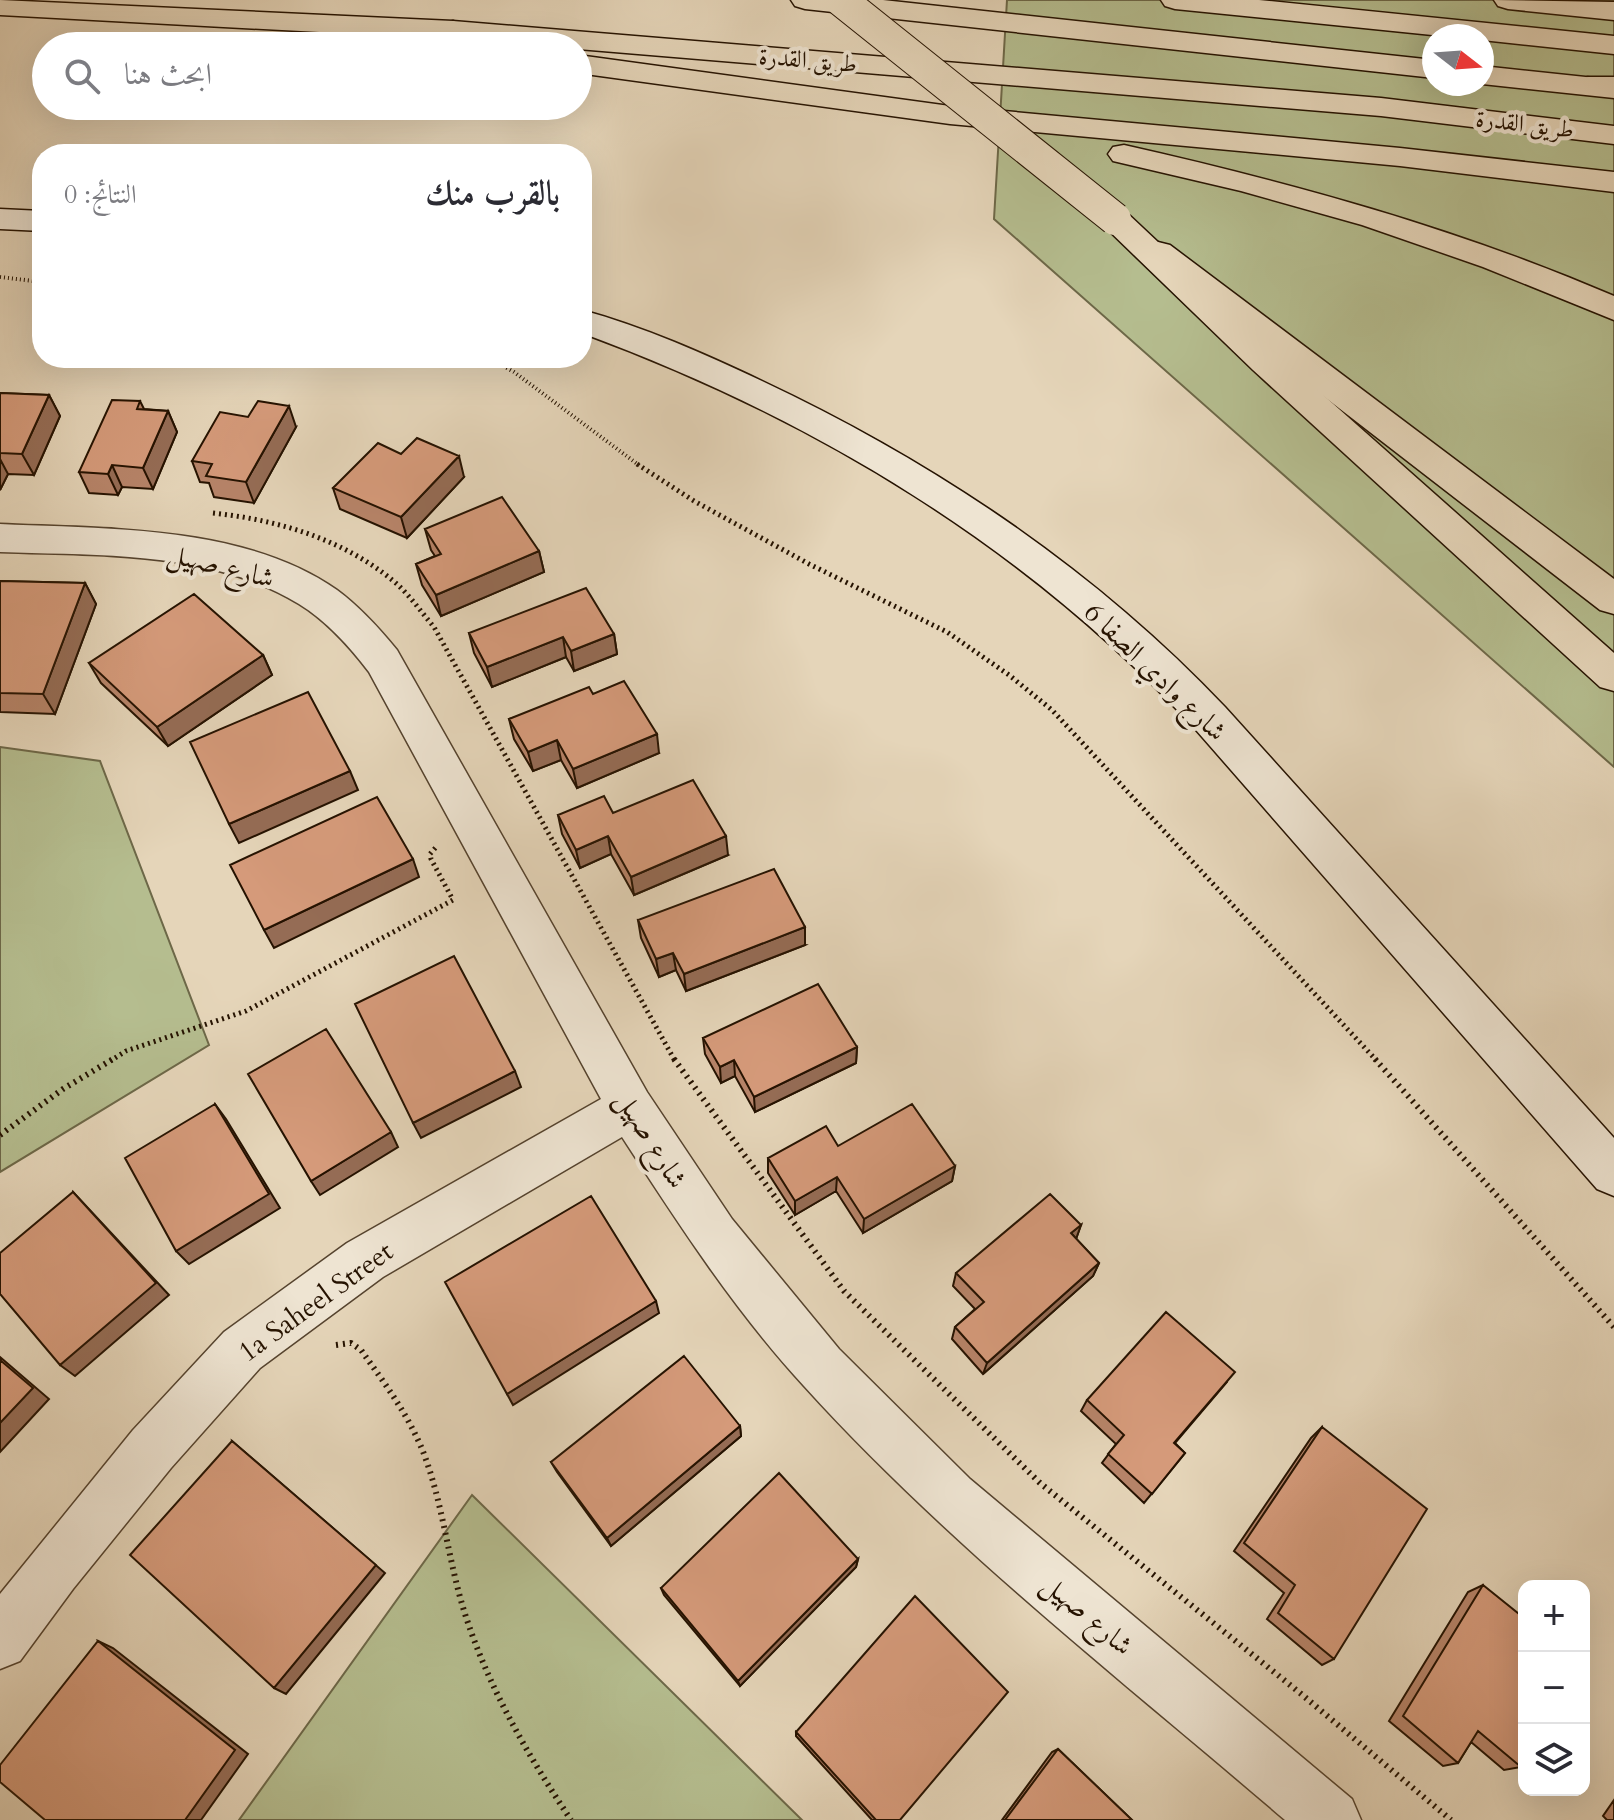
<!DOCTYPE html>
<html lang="ar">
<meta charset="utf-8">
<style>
:root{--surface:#fff;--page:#f2f2f3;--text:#2b2b33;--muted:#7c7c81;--line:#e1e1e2}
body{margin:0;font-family:Cardo,Amiri,serif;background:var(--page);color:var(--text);direction:rtl}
.controls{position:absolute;right:24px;bottom:24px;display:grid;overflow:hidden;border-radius:16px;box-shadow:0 8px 32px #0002}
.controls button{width:72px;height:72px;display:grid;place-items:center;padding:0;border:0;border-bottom:2px solid var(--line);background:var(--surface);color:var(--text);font:40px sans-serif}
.compass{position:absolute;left:1422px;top:24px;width:72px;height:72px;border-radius:50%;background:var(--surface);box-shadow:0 8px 32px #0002;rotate:107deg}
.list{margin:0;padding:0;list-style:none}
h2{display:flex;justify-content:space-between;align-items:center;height:104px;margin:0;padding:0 32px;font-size:34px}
h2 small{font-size:26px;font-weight:400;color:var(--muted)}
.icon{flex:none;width:44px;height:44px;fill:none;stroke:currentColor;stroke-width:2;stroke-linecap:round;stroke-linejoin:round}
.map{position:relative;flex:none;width:1614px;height:1820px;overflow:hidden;direction:ltr}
.search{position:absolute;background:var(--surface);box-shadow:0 8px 32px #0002;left:32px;top:32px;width:560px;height:88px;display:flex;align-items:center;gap:20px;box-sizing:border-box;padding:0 28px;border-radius:44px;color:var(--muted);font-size:30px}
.panel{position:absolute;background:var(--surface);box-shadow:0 8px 32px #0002;left:32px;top:144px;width:560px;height:224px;border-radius:32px;direction:rtl}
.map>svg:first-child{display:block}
.green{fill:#b5bd8f;stroke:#6d6848;stroke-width:2;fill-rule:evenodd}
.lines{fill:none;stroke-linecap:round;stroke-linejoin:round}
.street-casing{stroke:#55432e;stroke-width:3}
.secondary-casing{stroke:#251200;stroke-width:3}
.primary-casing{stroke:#251200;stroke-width:3}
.highway-casing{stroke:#251200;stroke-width:3}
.path-far2{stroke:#251200;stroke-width:4;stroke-dasharray:1 3;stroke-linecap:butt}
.path-far1{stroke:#251200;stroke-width:5;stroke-dasharray:2 4;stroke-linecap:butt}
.path{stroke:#251200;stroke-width:6;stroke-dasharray:2 5;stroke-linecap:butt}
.street{fill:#eee4d2;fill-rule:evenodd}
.secondary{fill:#eee4d2;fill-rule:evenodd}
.primary{fill:#e5d5b9;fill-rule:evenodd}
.highway{fill:#e5d5b9;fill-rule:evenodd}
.primary-bridge-casing{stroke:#251200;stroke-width:34;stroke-linecap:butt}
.primary-bridge{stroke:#e5d5b9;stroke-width:32}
.wall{fill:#b78469;stroke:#251200;stroke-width:2}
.shaded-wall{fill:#956c55;stroke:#251200;stroke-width:2}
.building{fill:#d59a7a;stroke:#251200;stroke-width:2}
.labels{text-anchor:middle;stroke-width:8;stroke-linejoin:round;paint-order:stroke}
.far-street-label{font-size:24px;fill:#251200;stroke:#eee4d2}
.street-label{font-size:28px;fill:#251200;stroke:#eee4d2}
</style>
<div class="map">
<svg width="1614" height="1820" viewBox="0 0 1614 1820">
<rect width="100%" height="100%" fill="#e5d5b9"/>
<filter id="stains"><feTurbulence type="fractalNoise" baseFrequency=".0025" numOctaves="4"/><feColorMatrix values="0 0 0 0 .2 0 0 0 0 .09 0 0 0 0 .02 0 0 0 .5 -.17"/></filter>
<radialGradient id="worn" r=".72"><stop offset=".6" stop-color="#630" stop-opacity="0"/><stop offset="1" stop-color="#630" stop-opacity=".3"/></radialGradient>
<!-- green -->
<path class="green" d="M1007,0H1614V767L994,219ZM1434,36H1482V84H1434Z
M0,747L100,761L209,1045L0,1172Z
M472,1495L802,1820H239Z"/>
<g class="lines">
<!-- street casing -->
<g class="street-casing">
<path id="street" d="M0,524C107,529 245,525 337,590C360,607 379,628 397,650L647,1092L732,1219L839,1349L970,1479L1352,1799L1361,1820H1285C1122,1680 949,1546 804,1386C734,1310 678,1223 622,1137L383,1277L260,1368L171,1468L73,1589L20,1661L0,1669V1594L133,1430L224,1332L347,1243L601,1099L369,672C349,646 327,621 299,604C211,550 99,556 0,552Z"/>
</g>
<!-- secondary casing -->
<g class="secondary-casing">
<path id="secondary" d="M0,209L42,211V231L0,229Z
M582,310C644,327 705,354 762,381C934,462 1094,569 1225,707L1614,1138V1196L1597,1189L1196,730C1028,547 813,418 582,333Z"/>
</g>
<!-- primary casing -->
<g class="primary-casing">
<path id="primary" d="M0,0L453,21L1381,98L1614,126V144L1381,116L578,49V46L0,15Z
M791,0H883L1434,60V78L805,9L795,6Z
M1482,66L1614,80V98L1482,84Z
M1158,242L1170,245L1614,579V614L1600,610L1146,259L1142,252L1146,245Z"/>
</g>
<!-- highway casing -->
<g class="highway-casing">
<path id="highway" d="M1161,0H1259L1614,36V54L1482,40V36H1442L1175,9L1165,6Z
M1494,0L1614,2V20L1508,9L1498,6Z
M453,21L500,40L505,46C483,46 452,50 439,30L443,24Z
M578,55L950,106L1400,148L1614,172V192L1400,166L950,124L578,73Z
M1588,77H1614V95L1577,92L1573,86L1577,80Z
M1124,145C1292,183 1456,228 1614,296V320L1483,267L1362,225L1241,191L1113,161L1108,154L1113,147Z
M1115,209L1126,212L1277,354L1614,653V691L1600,687L1253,370L1104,226L1099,219L1104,212Z"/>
</g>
<!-- path-far2 -->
<path class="path-far2" d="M0,277L42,282
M489,358L514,372L640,466"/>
<!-- path-far1 -->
<path class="path-far1" d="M637,464L694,501L809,564L947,632L1009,675L1052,710L1377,1061
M213,513C279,520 346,540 397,584C411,597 422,613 434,627L675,1061
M110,1061L126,1051L246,1011L453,900L431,859L430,854L437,846"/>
<!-- path -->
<path class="path" d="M674,1059L844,1291L1040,1483L1300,1693L1451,1820
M1375,1059L1614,1327
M0,1135L63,1089L113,1059
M336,1345L351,1343L361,1350C383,1381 407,1413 422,1449C444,1504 448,1564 467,1620C491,1692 529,1757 571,1820"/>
<!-- street -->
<use href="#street" class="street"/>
<!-- secondary -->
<use href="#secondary" class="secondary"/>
<!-- primary -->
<use href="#primary" class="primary"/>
<!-- highway -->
<use href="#highway" class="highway"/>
<!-- primary-bridge casing -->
<g class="primary-bridge-casing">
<path id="primary-bridge" d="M841,0L1115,219"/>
</g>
<!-- primary-bridge -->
<use href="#primary-bridge" class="primary-bridge"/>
</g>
<!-- wall -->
<path class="wall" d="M0,393L49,395L60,416L34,475L8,474L0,490Z
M140,401L144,409L168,411L177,432L153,489L122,487L118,495L89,493L79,472Z
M296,427L254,503L214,497L209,483L200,482L192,461Z
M401,454L464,477L407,538L340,509L333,488Z
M425,529L539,551L544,572L441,616L422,585L416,564L435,556L431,550Z
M0,581L85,583L96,604L55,714L0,712Z
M469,633L614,634L617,654L574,671L566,657L492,687L474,653Z
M263,655L272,675L168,746L101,683L89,663Z
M593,694L659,753L577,788L561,760L533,771L514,739L509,719Z
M613,813L728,855L634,895L611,854L580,868L562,834L558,815Z
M638,920L805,945L686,991L676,970L659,977L641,938Z
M703,1038L857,1047L856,1063L755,1112L735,1076L721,1083L705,1054Z
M838,1146L955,1166L952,1181L863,1233L836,1191L795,1215L768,1173V1158Z
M1081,1225L1076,1239L1099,1263L1093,1276L983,1374L952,1339L955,1327L975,1309L953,1286L956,1273Z
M1226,1383L1175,1443L1185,1453L1144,1503L1102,1463L1116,1444L1081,1411L1087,1400Z
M740,1426L741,1436L611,1546L557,1472L551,1462Z
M1322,1427L1334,1659L1322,1665L1267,1619L1284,1593L1234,1551L1311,1438Z
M858,1559L856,1567L740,1686L664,1595L661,1588Z
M1483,1585L1521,1767L1504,1770L1471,1742L1458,1763L1443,1766L1389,1721L1468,1592Z
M796,1732L900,1820H872L796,1736Z
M1058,1749L1132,1820H1002L1052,1752Z
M1614,1800V1820H1607L1603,1816Z"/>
<!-- shaded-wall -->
<path class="shaded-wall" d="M49,395L60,416L34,475L22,454Z
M289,406L296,427L254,503L246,482Z
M168,411L177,432L153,489L143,468Z
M459,456L464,477L407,538L401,517Z
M0,459L8,474L0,490Z
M112,465L122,487L118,495L108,474Z
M539,551L544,572L441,616L436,595Z
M85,583L96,604L55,714L43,694Z
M614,634L617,654L574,671L571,651Z
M563,637L566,657L492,687L487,667Z
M263,655L272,675L168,746L157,727Z
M657,734L659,753L577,788L573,769Z
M557,740L561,760L533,771L528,752Z
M350,771L358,790L239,843L229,824Z
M608,836L611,854L580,868L576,850Z
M726,836L728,855L634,895L631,877Z
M413,859L419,877L274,948L264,930Z
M805,927V945L686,991L684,974Z
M673,953L676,970L659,977L656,959Z
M857,1047L856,1063L755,1112L754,1097Z
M734,1060L735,1076L721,1083L720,1067Z
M515,1071L521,1087L421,1138L413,1123Z
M215,1104L226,1119L280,1208L189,1264L176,1251Z
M391,1132L398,1147L320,1195L311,1181Z
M955,1166L952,1181L863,1233L864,1219Z
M837,1177L836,1191L795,1215V1201Z
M73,1192L169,1295L75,1376L60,1365Z
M1081,1225L1076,1239L1071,1233Z
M1099,1263L1093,1276L983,1374L987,1363Z
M656,1301L659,1313L513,1405L507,1394Z
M0,1357L49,1399L0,1452Z
M740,1426L741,1436L611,1546L607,1538Z
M232,1441L385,1573L286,1694L274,1688Z
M858,1559L856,1567L740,1686L738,1681Z
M98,1641L113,1648L248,1754L201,1820H185Z"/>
<!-- building -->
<path class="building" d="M0,393L49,395L22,454L0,453Z
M112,400L140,401L137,409L168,411L143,468L112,465L108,474L79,472Z
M258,401L289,406L246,482L206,476L212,464L192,461L220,412L248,417Z
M417,438L459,456L401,517L333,488L378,443L401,454Z
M502,497L539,551L436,595L416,564L441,554L425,529Z
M0,581L85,583L43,694L0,693Z
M586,588L614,634L571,651L563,637L487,667L469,633Z
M194,594L263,655L157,727L89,663Z
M624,681L657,734L573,769L557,740L528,752L509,719L589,687L593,694Z
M308,692L350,771L229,824L190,742Z
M693,780L726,836L631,877L608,836L576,850L558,815L604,796L613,813Z
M377,797L413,859L264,930L230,865Z
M774,869L805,927L684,974L673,953L656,959L638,920Z
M454,956L515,1071L413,1123L355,1004Z
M818,984L857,1047L754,1097L734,1060L720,1067L703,1038Z
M326,1029L391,1132L311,1181L248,1074Z
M215,1104L269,1194L176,1251L125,1158Z
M912,1104L955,1166L864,1219L837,1177L795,1201L768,1158L826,1126L838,1146Z
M73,1192L156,1283L60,1365L0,1294V1253Z
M1050,1194L1081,1225L1071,1233L1099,1263L987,1363L955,1327L984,1302L956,1273Z
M591,1196L656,1301L507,1394L445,1282Z
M1166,1312L1235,1372L1174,1443L1185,1453L1152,1494L1108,1454L1124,1435L1087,1400Z
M684,1356L740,1426L607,1538L551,1462Z
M0,1360L33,1388L0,1423Z
M1322,1427L1427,1509L1334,1659L1278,1613L1295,1585L1244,1543Z
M232,1441L376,1565L274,1688L130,1555Z
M779,1473L858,1559L738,1681L661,1588Z
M1483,1585L1524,1618V1761L1521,1767L1478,1731L1458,1763L1403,1716Z
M915,1596L1008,1692L900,1820H876L796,1732Z
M98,1641L235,1750L185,1820H45L0,1782V1765Z
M1058,1749L1132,1820H1005Z"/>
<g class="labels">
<!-- far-street labels -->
<g class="far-street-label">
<text transform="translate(808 60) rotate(5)" y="8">طريق القدرة</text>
<text transform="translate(1525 124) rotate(7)" y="8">طريق القدرة</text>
</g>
<!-- street labels -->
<g class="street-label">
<text transform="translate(221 565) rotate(14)" y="10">شارع صهيل</text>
<text transform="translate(1156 671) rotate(44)" y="10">شارع وادي الصفا 6</text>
<text transform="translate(652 1139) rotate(58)" y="10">شارع صهيل</text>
<text transform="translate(315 1301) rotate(-36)" y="10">1a Saheel Street</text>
<text transform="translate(1088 1614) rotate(40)" y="10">شارع صهيل</text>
</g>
</g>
<rect width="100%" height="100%" filter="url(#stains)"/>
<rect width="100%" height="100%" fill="url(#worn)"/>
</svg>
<div class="controls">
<button>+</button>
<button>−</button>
<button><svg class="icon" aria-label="layers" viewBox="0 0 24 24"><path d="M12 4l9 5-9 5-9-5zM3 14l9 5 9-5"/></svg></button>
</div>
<svg class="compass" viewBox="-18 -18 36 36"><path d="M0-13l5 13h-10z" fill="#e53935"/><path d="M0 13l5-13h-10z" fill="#7c7c81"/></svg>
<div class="search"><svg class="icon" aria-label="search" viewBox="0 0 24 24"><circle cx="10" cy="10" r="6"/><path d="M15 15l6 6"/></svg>ابحث هنا</div>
<section class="panel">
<h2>بالقرب منك<small>النتائج: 0</small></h2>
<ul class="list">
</ul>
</section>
</div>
